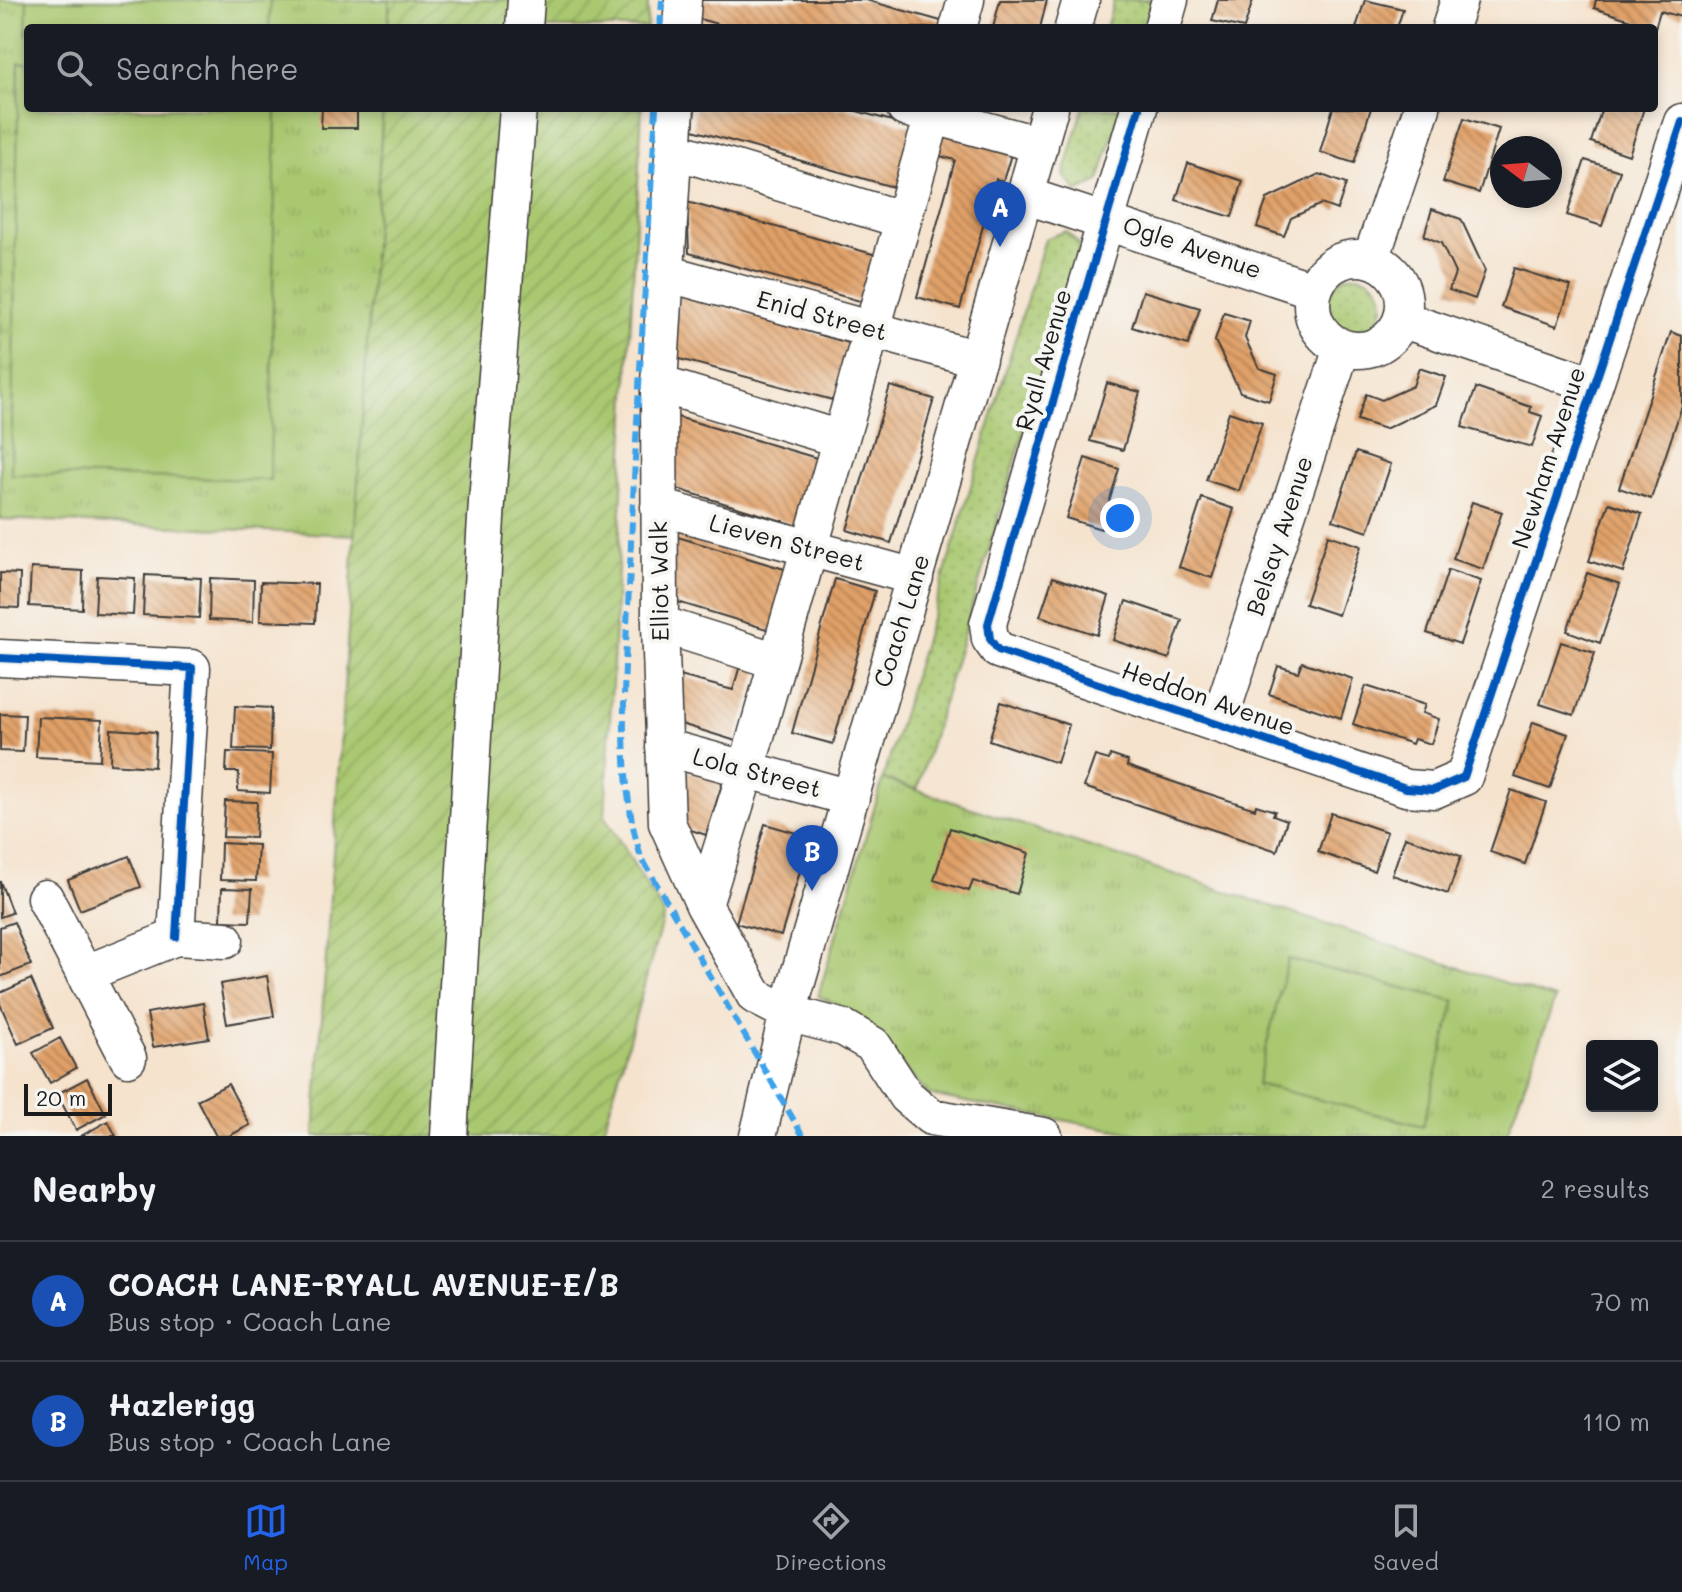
<!DOCTYPE html>
<meta charset="utf-8">
<style>
:root{--surface:#171b24;--page:#20242c;--text:#f1f3f6;--muted:#9ea1a6;--line:#363941;--accent:#2563eb}
body{margin:0;font-family:Mali,sans-serif;background:var(--page);color:var(--text)}
.controls{position:absolute;right:24px;bottom:24px;display:grid;overflow:hidden;border-radius:8px;box-shadow:0 4px 12px #0003}
.controls button{width:72px;height:72px;display:grid;place-items:center;padding:0;border:0;border-bottom:2px solid var(--line);background:var(--surface);color:var(--text);font:40px sans-serif}
.compass{position:absolute;left:1490px;top:136px;width:72px;height:72px;border-radius:50%;background:var(--surface);box-shadow:0 4px 12px #0003;rotate:286deg}
.scale{position:absolute;left:24px;bottom:20px;width:88px;box-sizing:border-box;padding-left:8px;border:4px solid #1c1c1c;border-top:0;font-size:22px;line-height:28px;white-space:nowrap;color:#1c1c1c;-webkit-text-stroke:6px #f6f6f2;paint-order:stroke}
.you{position:absolute;left:1120px;top:518px;width:28px;height:28px;margin:-20px;border:6px solid #fff;border-radius:50%;background:#1a73e8;box-shadow:0 0 0 12px #1a73e833}
.badge{display:grid;place-items:center;width:52px;height:52px;border-radius:50%;background:var(--accent);color:#fff;font-size:26px;font-weight:700}
.pin{position:absolute;translate:-50% -66px;filter:drop-shadow(0 2px 4px #0008)}
.pin::after{content:'';position:absolute;top:42px;width:28px;height:24px;background:inherit;clip-path:polygon(0 0,100% 0,50% 100%)}
.list{margin:0;padding:0;list-style:none}
h2{display:flex;justify-content:space-between;align-items:center;height:104px;margin:0;padding:0 32px;font-size:34px}
h2 small{font-size:26px;font-weight:400;color:var(--muted)}
.list li{display:grid;grid-template-columns:52px 1fr auto;gap:24px;align-items:center;box-sizing:border-box;height:120px;padding:0 32px;border-top:2px solid var(--line)}
.list b{display:block;font-size:30px;white-space:nowrap}
.list p{margin:0;font-size:26px;white-space:nowrap;color:var(--muted)}
.list em{font-size:26px;font-style:normal;color:var(--muted)}
.icon{flex:none;width:44px;height:44px;fill:none;stroke:currentColor;stroke-width:2;stroke-linecap:round;stroke-linejoin:round}
.map{position:relative;flex:none;width:1682px;height:1136px;overflow:hidden}
.search{position:absolute;background:var(--surface);box-shadow:0 4px 12px #0003;left:24px;right:24px;top:24px;height:88px;display:flex;align-items:center;gap:20px;box-sizing:border-box;padding:0 28px;border-radius:8px;color:var(--muted);font-size:30px}
.sheet{height:344px;background:var(--surface)}
nav{display:flex;justify-content:space-around;align-items:center;box-sizing:border-box;height:112px;border-top:2px solid var(--line);background:var(--surface);font-size:22px;color:var(--muted)}
nav a{display:grid;justify-items:center;gap:4px}
nav .on{color:var(--accent)}
.map>svg:first-child{display:block}
.grass{fill:url(#grass-dots);stroke:#627246;stroke-width:2}
.park{fill:url(#park-tufts);stroke:#627246;stroke-width:2}
.garden{fill:url(#garden-furrows);stroke:#627246;stroke-width:2}
.pitch{fill:#a9c870;stroke:#627246;stroke-width:2}
.building{fill:url(#building-back-hatch)}
.lines{fill:none;stroke-linecap:round;stroke-linejoin:round}
.minor-casing{stroke:#3d3a37;stroke-width:39}
.minor{stroke:#fff;stroke-width:36}
.quiet{stroke:#3da2ea;stroke-width:6;stroke-dasharray:12 6;stroke-linecap:butt}
.cycleway-casing{stroke:#f6f6f2;stroke-width:13}
.cycleway{stroke:#0057b8;stroke-width:8}
.labels{text-anchor:middle;stroke-width:8;stroke-linejoin:round;paint-order:stroke}
.street-label{font-size:24px;fill:#1c1c1c;stroke:#f6f6f2}
</style>
<div class="map">
<svg width="1682" height="1136" viewBox="0 0 1682 1136">
<defs>
<pattern id="grass-dots" width="8" height="8" patternUnits="userSpaceOnUse" patternTransform="scale(2)"><rect width="8" height="8" fill="#a9c870"/><path d="M2 2h.1M6 6h.1" fill="none" stroke="#91ab60" stroke-width="1.8" stroke-linecap="round"/></pattern>
<pattern id="park-tufts" width="24" height="20" patternUnits="userSpaceOnUse" patternTransform="scale(2)"><rect width="24" height="20" fill="#a9c870"/><path d="M3 7l-1-3M5 7V3M7 7l1-3M15 17l-1-3M17 17v-4M19 17l1-3" fill="none" stroke="#91ab60"/></pattern>
<pattern id="garden-furrows" width="10" height="10" patternUnits="userSpaceOnUse" patternTransform="scale(2)"><rect width="10" height="10" fill="#a9c870"/><path d="M-1 1l2-2M0 10L10 0M9 11l2-2" fill="none" stroke="#91ab60"/></pattern>
<pattern id="building-back-hatch" width="6" height="6" patternUnits="userSpaceOnUse" patternTransform="scale(2)"><rect width="6" height="6" fill="#e0a068"/><path d="M-1 5l2 2M0 0l6 6M5-1l2 2" fill="none" stroke="#b58255"/></pattern>
</defs>
<rect width="100%" height="100%" fill="#f6f6f2"/>
<filter id="ink" filterUnits="userSpaceOnUse"><feTurbulence type="fractalNoise" baseFrequency=".0125" numOctaves="2"/><feDisplacementMap in="SourceGraphic" scale="16" xChannelSelector="R" yChannelSelector="G"/><feConvolveMatrix kernelMatrix="1 2 1 2 8 2 1 2 1" color-interpolation-filters="sRGB"/></filter>
<filter id="wash" filterUnits="userSpaceOnUse"><feTurbulence type="fractalNoise" baseFrequency=".006" numOctaves="4" result="noise"/><feDisplacementMap in="SourceGraphic" scale="32" xChannelSelector="R" yChannelSelector="G"/><feGaussianBlur stdDeviation="1.8" result="paint"/><feColorMatrix in="noise" values="0 0 0 0 0 0 0 0 0 0 0 0 0 0 0 0 0 1.4 0 .05"/><feComposite in="paint" operator="in"/></filter>
<g filter="url(#wash)">
<rect width="100%" height="100%" fill="#f5e3ce"/>
<!-- grass -->
<path class="grass" d="M1114,0H1152L1144,28H1106Z
M1083,108H1121L1099,181L1077,192L1064,175Z
M1066,231L1080,245L917,790L883,779L1045,239Z
M1327 303a28 28 0 1 1 56 0a28 28 0 1 1-56 0Z"/>
<!-- park -->
<path class="park" d="M0,0H390L388,28H28V108H383L356,535L0,519Z
M883,779L1555,999L1506,1136H1148L929,1095L854,1013L818,996Z"/>
<!-- garden -->
<path class="garden" d="M390,0H648L647,28H388Z
M383,108H642L605,817L664,914L602,1136H314Z"/>
<!-- pitch -->
<path class="pitch" d="M27,0H270L269,28H28L26,36Z
M19,62H28V108H276L270,480L11,474Z
M1288,959L1455,1001L1423,1126L1257,1084Z"/>
<g id="blocks">
<!-- building -->
<path class="building" d="M698,0H866L948,23L947,28H731L696,18Z
M1000,0H1047L1040,28H993Z
M1218,0H1253L1244,28L1212,21Z
M1365,0L1403,9L1397,28H1356Z
M1596,0H1682V13L1681,17L1660,11L1655,28L1594,8Z
M322,108H357V128H321Z
M695,108H846L917,128L900,189L693,130Z
M1333,108H1371L1354,163L1320,152Z
M1602,108H1644L1629,155L1591,142Z
M1464,118L1499,129L1479,193L1443,182Z
M942,132L1012,151L1003,181L996,179L960,309L917,297L955,160L936,155Z
M1585,160L1620,171L1602,226L1567,215Z
M1188,163L1243,181L1232,217L1176,200Z
M1319,174L1346,184L1337,210L1321,204L1291,218L1284,236L1257,227L1267,199Z
M687,202L880,256L867,303L689,253Z
M1432,209L1461,219L1485,271L1475,299L1449,290L1455,273L1441,243L1424,236Z
M1514,268L1571,286L1557,326L1501,307Z
M1143,291L1200,308L1188,345L1132,327Z
M678,295L856,345L840,402L672,357Z
M1224,313L1250,321L1245,338L1259,368L1277,374L1269,401L1240,392L1215,341Z
M1671,332L1682,336V406L1651,499L1619,488Z
M1419,368L1446,377L1436,405L1385,429L1357,420L1366,394L1382,400L1413,386Z
M1107,383L1140,392L1123,450L1090,441Z
M890,386L934,399L891,543L847,530Z
M1476,388L1531,407L1530,412L1542,416L1532,447L1462,427Z
M1229,412L1262,423L1239,491L1206,480Z
M674,416L820,459L799,526L671,487Z
M1356,452L1391,464L1368,532L1333,520Z
M1085,458L1119,469L1101,529L1066,518Z
M1202,498L1234,509L1212,578L1179,567Z
M1472,502L1502,512L1483,569L1453,559Z
M1609,503L1642,514L1623,572L1589,561Z
M671,535L791,571L773,631L668,599Z
M1328,535L1361,546L1338,615L1305,604Z
M31,568L83,571L82,609L29,606Z
M1448,570L1481,581L1460,644L1427,633Z
M0,573L20,574L19,608L0,607Z
M1587,573L1620,584L1600,643L1567,631Z
M145,575L201,578L199,618L143,615Z
M97,576L135,578L133,615L95,613Z
M1053,577L1109,596L1097,635L1040,616Z
M210,578L254,580L253,622L209,620Z
M835,579L875,591L833,744L792,733Z
M261,582L317,584L315,623L260,621Z
M1126,601L1182,620L1169,659L1113,640Z
M1561,642L1595,653L1574,715L1540,704Z
M741,662L759,667L736,741L678,723L680,676L733,690Z
M1302,662L1353,679L1341,718L1269,694L1278,666L1298,672Z
M1366,686L1425,705L1422,713L1439,719L1431,744L1414,739L1412,744L1353,724Z
M1001,702L1069,725L1057,763L989,740Z
M235,706L271,708L270,750L233,749Z
M0,714L25,715L23,752L0,751Z
M38,717L102,720L100,760L36,757Z
M1533,722L1568,734L1550,789L1515,777Z
M111,729L156,732L154,767L110,764Z
M227,752L272,754L270,793L238,791L239,772H226Z
M1110,755L1128,761L1127,766L1191,788L1255,809L1256,805L1275,811L1273,815L1287,820L1277,851L1084,787L1095,756L1109,760Z
M676,767L723,781L706,835L673,824Z
M1511,790L1546,802L1525,864L1490,852Z
M225,801L257,802L255,838L223,837Z
M1331,813L1387,832L1374,871L1318,852Z
M765,824L810,837L781,936L736,923Z
M950,828L1029,853L1017,894L973,881L969,891L934,880Z
M1405,837L1461,856L1448,894L1392,875Z
M221,843L258,845L256,881L220,880Z
M129,856L141,887L80,910L68,880Z
M0,881L12,913L0,917Z
M222,888L252,889L250,922L221,921Z
M14,922L31,965L0,977V927Z
M267,976L274,1016L227,1024L220,984Z
M31,979L53,1028L18,1044L0,1004V993Z
M203,1003L209,1038L153,1047L147,1013Z
M60,1038L76,1068L50,1083L33,1053Z
M87,1078L106,1114L76,1130L57,1094Z
M228,1084L250,1125L229,1136H216L197,1100Z
M108,1121L116,1136H81Z"/>
</g>
</g>
<g filter="url(#ink)">
<use href="#blocks" fill-opacity="0" stroke="#3d3a37" stroke-width="2"/>
<g class="lines">
<!-- minor casing -->
<g class="minor-casing">
<path id="minor" d="M524,28L526,0
M681,28L683,0
M958,28L966,0
M1073,28L1081,0
M1162,28L1170,0
M1450,28L1459,0
M676,108L659,384L660,624L667,823L704,905L755,996L788,1013L844,1028L873,1045L906,1096L931,1117L1044,1136
M905,108L1040,145
M1139,108L988,624L990,639L998,650L1406,788L1434,790L1464,777L1682,122
M673,150L903,220
M1024,195L1313,290
M1312 304a46 46 0 1 1 92 0a46 46 0 1 1-92 0Z
M1371,259L1422,108
M666,273L978,359
M1404,320L1594,385
M659,384L840,439
M659,507L915,577
M660,624L777,661
M0,658L192,668L176,937
M1218,724L1342,348
M664,747L851,798
M45,898L128,1058
M704,905L746,771L935,108
M84,974L176,937L225,940
M449,1136L487,502L518,108
M758,1136L788,1013L1050,108"/>
</g>
<!-- minor -->
<use href="#minor" class="minor"/>
<!-- quiet -->
<path class="quiet" d="M660,28L662,0
M656,108C647,261 636,415 630,568C626,657 614,772 641,857L803,1136"/>
<!-- cycleway casing -->
<g class="cycleway-casing">
<path id="cycleway" d="M1139,108L988,624L990,639L998,650L1406,788L1434,790L1464,777L1682,122
M0,658L192,668L176,937"/>
</g>
<!-- cycleway -->
<use href="#cycleway" class="cycleway"/>
</g>
</g>
<g class="labels">
<!-- street labels -->
<g class="street-label">
<text transform="translate(1192 248) rotate(19)" y="8">Ogle Avenue</text>
<text transform="translate(822 316) rotate(15)" y="8">Enid Street</text>
<text transform="translate(1044 360) rotate(-74)" y="8">Ryall Avenue</text>
<text transform="translate(1549 458) rotate(-72)" y="8">Newham Avenue</text>
<text transform="translate(1280 536) rotate(-72)" y="8">Belsay Avenue</text>
<text transform="translate(787 543) rotate(15)" y="8">Lieven Street</text>
<text transform="translate(660 581) rotate(-91)" y="8">Elliot Walk</text>
<text transform="translate(902 621) rotate(-73)" y="8">Coach Lane</text>
<text transform="translate(1208 699) rotate(19)" y="8">Heddon Avenue</text>
<text transform="translate(757 773) rotate(15)" y="8">Lola Street</text>
</g>
</g>
</svg>
<div class="controls">
<button><svg class="icon" aria-label="layers" viewBox="0 0 24 24"><path d="M12 4l9 5-9 5-9-5zM3 14l9 5 9-5"/></svg></button>
</div>
<svg class="compass" viewBox="-18 -18 36 36"><path d="M0-13l5 13h-10z" fill="#e53935"/><path d="M0 13l5-13h-10z" fill="#9ea1a6"/></svg>
<div class="scale">20 m</div>
<div class="you"></div>
<div class="pin badge" style="left:1000px;top:247px;background:#1a4fb4">A</div>
<div class="pin badge" style="left:812px;top:891px;background:#1a4fb4">B</div>
<div class="search"><svg class="icon" aria-label="search" viewBox="0 0 24 24"><circle cx="10" cy="10" r="6"/><path d="M15 15l6 6"/></svg>Search here</div>
</div>
<section class="sheet">
<h2>Nearby<small>2 results</small></h2>
<ul class="list">
<li><span class="badge" style="background:#1a4fb4">A</span><div><b>COACH LANE-RYALL AVENUE-E/B</b><p>Bus stop · Coach Lane</p></div><em>70 m</em></li>
<li><span class="badge" style="background:#1a4fb4">B</span><div><b>Hazlerigg</b><p>Bus stop · Coach Lane</p></div><em>110 m</em></li>
</ul>
</section>
<nav>
<a class="on"><svg class="icon" aria-label="map" viewBox="0 0 24 24"><path d="M3 6l6-2 6 2 6-2v14l-6 2-6-2-6 2zM9 4v14M15 6v14"/></svg>Map</a>
<a><svg class="icon" aria-label="directions" viewBox="0 0 24 24"><path d="M12 3l9 9-9 9-9-9zM9 14v-3h6M13 9l2 2-2 2"/></svg>Directions</a>
<a><svg class="icon" aria-label="saved" viewBox="0 0 24 24"><path d="M7 4h10v16l-5-4-5 4z"/></svg>Saved</a>
</nav>
